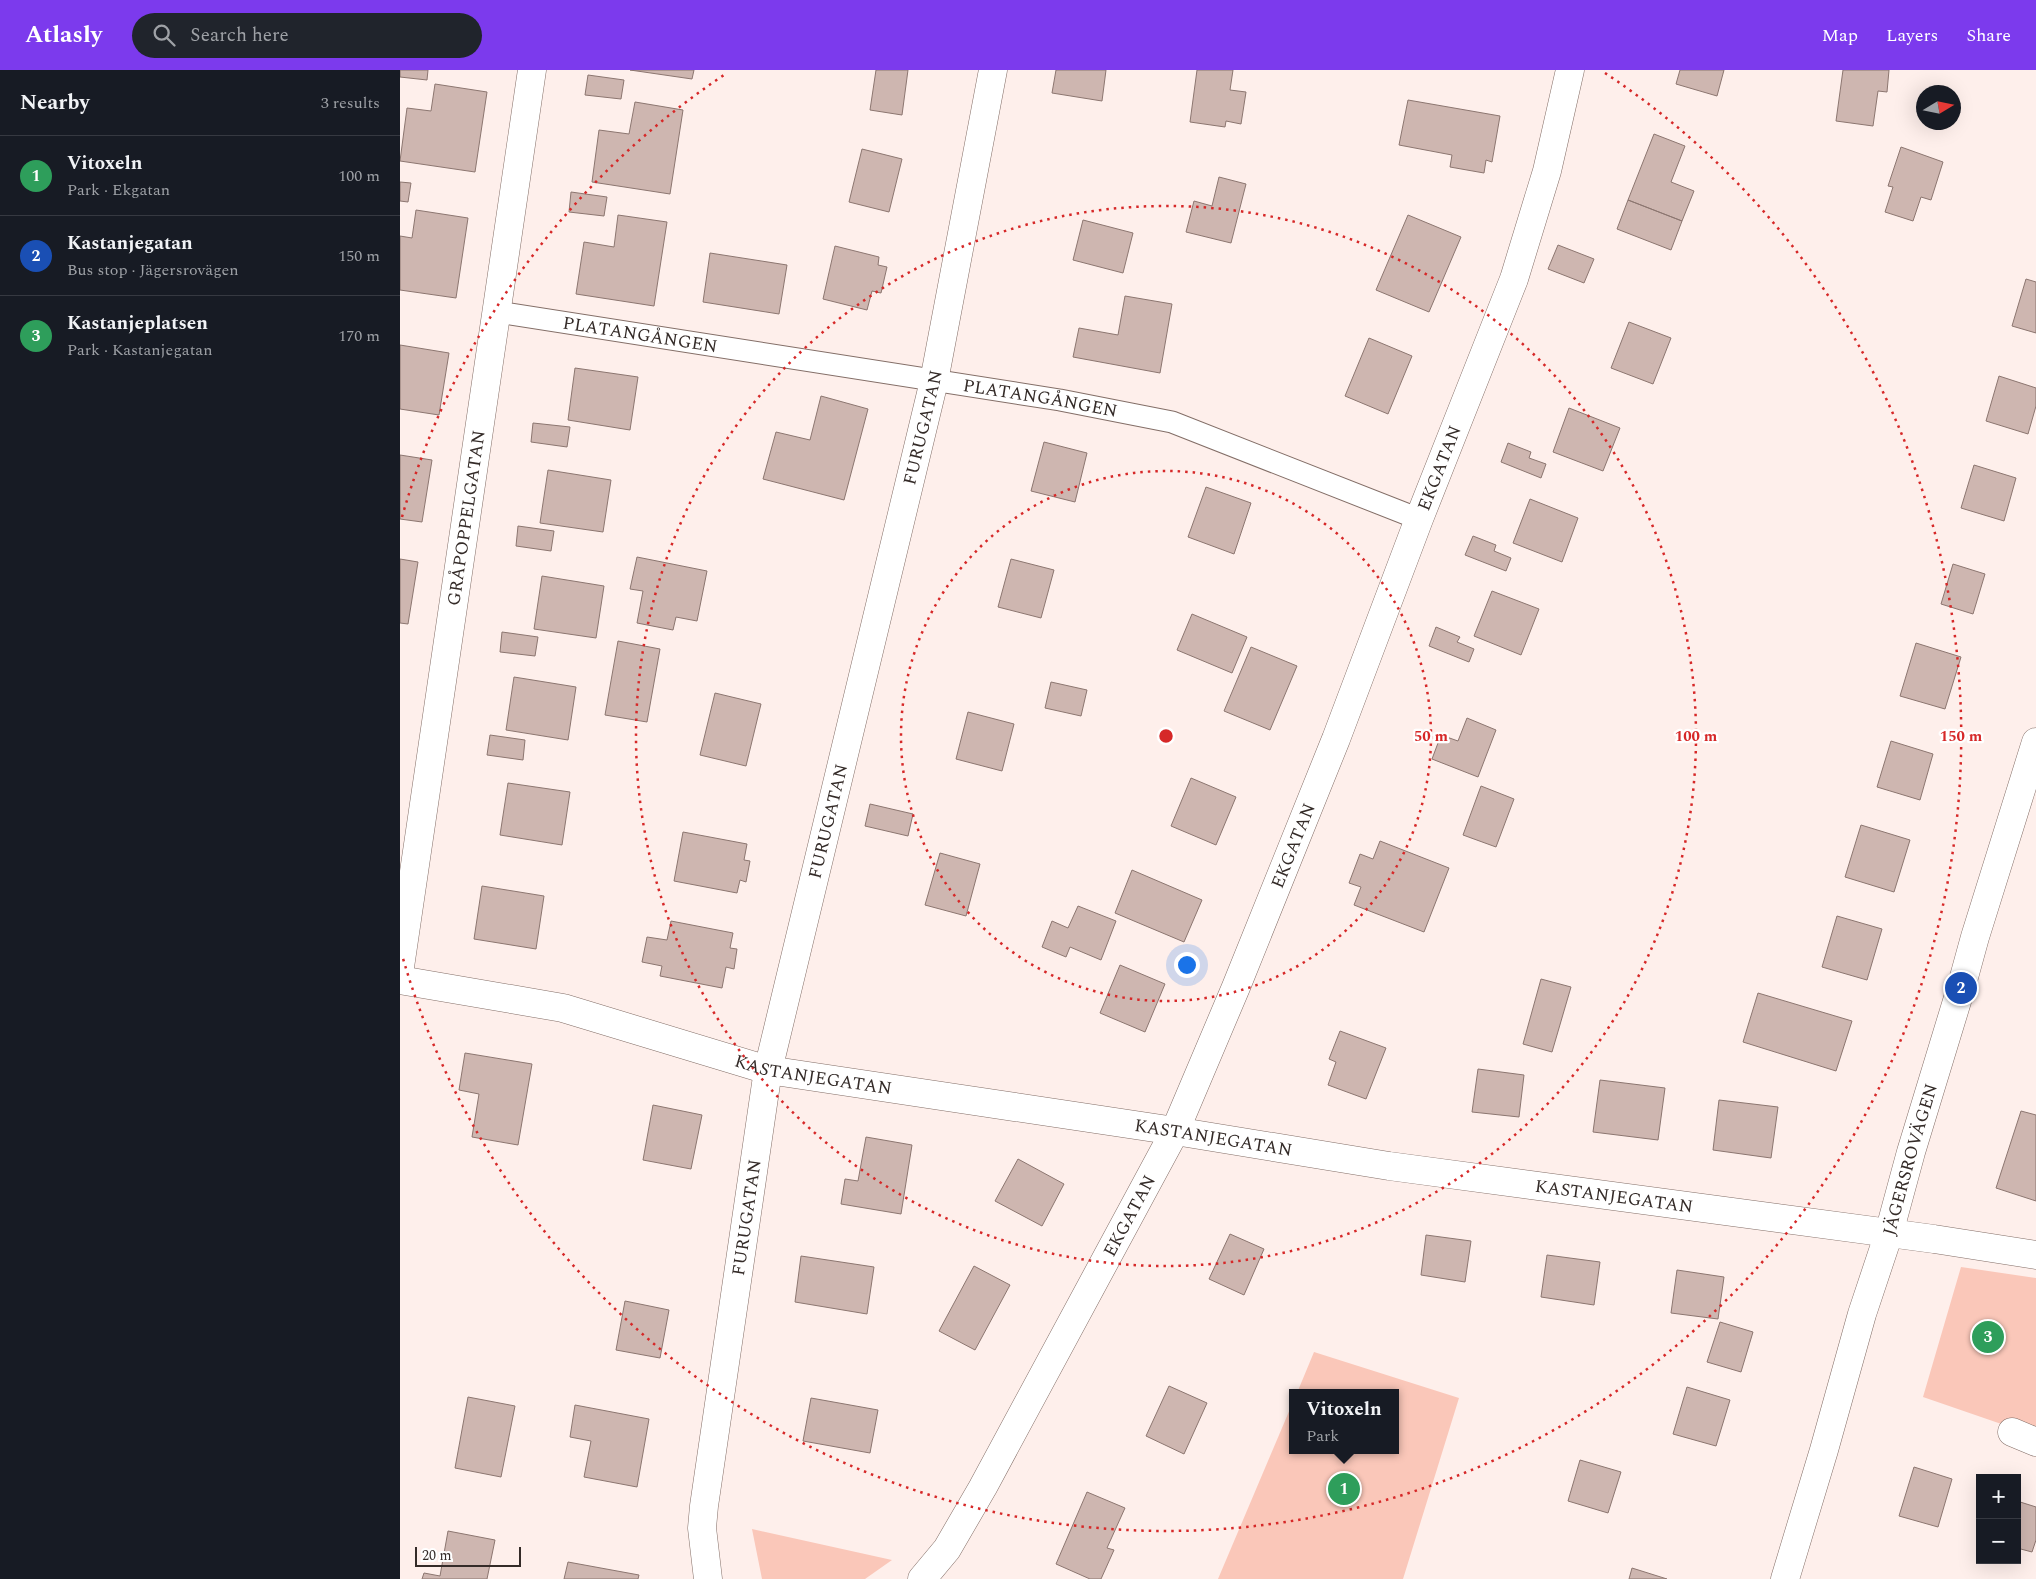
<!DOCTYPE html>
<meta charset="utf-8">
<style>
:root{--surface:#171b24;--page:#20242c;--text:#f1f3f6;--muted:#9ea1a6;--line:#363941;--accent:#7c3aed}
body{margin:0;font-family:Spectral,serif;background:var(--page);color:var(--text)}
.controls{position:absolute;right:15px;bottom:15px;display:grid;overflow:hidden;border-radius:0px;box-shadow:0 5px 20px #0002}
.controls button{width:45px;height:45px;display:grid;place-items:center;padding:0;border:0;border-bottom:1px solid var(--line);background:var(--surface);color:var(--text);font:25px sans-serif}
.compass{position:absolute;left:1516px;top:15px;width:45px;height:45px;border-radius:50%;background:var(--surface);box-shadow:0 5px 20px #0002;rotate:80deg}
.scale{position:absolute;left:15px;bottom:12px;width:106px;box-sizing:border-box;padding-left:5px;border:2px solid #342b28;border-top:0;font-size:14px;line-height:18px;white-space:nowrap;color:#342b28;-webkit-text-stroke:4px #fff;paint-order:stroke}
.you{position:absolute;left:786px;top:894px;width:18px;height:18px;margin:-12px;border:4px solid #fff;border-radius:50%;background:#1a73e8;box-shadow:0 0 0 8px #1a73e833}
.badge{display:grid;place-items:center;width:32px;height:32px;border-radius:50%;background:var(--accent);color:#fff;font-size:16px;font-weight:700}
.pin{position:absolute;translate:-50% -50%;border:2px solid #fff;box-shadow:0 1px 5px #0006}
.popup{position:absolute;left:889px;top:1319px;width:110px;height:65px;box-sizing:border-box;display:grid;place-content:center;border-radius:0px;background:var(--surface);filter:drop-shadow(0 1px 4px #0005);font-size:16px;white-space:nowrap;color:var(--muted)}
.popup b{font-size:19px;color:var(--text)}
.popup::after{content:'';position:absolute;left:50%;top:100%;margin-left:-10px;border:10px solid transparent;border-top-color:var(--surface)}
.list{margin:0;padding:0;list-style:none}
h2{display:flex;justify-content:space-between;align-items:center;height:65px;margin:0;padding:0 20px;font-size:21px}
h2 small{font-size:16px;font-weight:400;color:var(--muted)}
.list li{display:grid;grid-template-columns:32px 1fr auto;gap:15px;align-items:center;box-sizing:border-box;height:80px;padding:0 20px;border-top:1px solid var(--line)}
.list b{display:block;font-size:19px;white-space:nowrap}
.list p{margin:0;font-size:16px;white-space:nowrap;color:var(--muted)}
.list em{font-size:16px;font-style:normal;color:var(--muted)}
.icon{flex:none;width:28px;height:28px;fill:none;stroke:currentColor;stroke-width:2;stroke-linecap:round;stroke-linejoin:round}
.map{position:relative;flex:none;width:1636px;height:1509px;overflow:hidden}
header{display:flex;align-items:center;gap:30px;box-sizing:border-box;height:70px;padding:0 25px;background:var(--accent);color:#fff}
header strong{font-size:24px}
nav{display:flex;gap:28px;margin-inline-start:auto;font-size:18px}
.search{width:350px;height:45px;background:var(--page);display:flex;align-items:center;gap:12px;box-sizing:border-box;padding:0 18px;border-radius:28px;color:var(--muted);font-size:19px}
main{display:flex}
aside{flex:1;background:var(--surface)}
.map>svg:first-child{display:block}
.green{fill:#fac7b9}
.building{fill:#ceb6b0;stroke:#8c7670}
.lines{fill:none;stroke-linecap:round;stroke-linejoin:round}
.lane-casing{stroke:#836e67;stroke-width:23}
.street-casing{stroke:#836e67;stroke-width:29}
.secondary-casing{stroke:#836e67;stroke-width:29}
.lane{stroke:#fff;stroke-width:21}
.street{stroke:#fff;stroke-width:28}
.secondary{stroke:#fff;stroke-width:28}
.ring{fill:none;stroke:#d62828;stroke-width:2.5;stroke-dasharray:2.5 5}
.labels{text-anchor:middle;stroke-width:4.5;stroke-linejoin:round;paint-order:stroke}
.street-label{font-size:18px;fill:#342b28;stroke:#fff}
.centre{fill:#d62828;stroke:#fff;stroke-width:2.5}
.ring-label{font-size:15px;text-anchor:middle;font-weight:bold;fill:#d62828;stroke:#fff;stroke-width:4.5;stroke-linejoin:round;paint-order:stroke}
</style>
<header>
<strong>Atlasly</strong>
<div class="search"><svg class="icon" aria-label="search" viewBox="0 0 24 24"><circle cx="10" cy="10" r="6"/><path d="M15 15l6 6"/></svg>Search here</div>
<nav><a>Map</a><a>Layers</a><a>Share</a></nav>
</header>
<main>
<aside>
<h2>Nearby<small>3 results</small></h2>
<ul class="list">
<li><span class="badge" style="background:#2e9e5b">1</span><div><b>Vitoxeln</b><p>Park · Ekgatan</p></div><em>100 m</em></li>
<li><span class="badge" style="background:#1a4fb4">2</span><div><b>Kastanjegatan</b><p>Bus stop · Jägersrovägen</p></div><em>150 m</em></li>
<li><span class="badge" style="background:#2e9e5b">3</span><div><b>Kastanjeplatsen</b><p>Park · Kastanjegatan</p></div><em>170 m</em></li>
</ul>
</aside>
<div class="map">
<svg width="1636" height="1509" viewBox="0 0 1636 1509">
<rect width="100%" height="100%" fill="#feefeb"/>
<!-- green -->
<path class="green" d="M1561,1197L1636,1208V1366L1523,1327Z
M914,1282L1059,1328L1003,1509H818L893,1332V1380H995V1323H897Z
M352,1459L492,1490L465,1509H362Z"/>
<!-- building -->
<path class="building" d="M0,0H28L27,10L0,7Z
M230,0H294L292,9Z
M476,0H508L502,45L470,40Z
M656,0H706L702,31L652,23Z
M797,0H833L830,20L846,22L841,54L826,51L825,57L790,52Z
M1280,0H1324L1317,26L1276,14Z
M1443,0H1489L1487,22L1478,21L1473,56L1436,51Z
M188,5L224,10L221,29L185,25Z
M35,14L87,22L75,102L0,91L7,38L31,41Z
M1008,30L1100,46L1092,92L1086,90L1084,103L1050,97L1052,85L999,75Z
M235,32L283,40L270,124L192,112L199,60L229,64Z
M1254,64L1285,76L1271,112L1294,121L1282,151L1228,130Z
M1501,77L1543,92L1531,130L1521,127L1513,151L1485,142L1493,117L1488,116Z
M462,79L502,89L489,142L449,132Z
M819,107L846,114L831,173L786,162L794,131L812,136Z
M0,112L11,113L8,132L0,131Z
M171,122L207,127L204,146L169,142Z
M1228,130L1282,151L1271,180L1217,159Z
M16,140L68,148L56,228L0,220V166L12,168Z
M218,145L267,152L254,236L176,224L184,172L214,177Z
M1008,145L1061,167L1029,242L976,220Z
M683,150L733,163L723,203L673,190Z
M1158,175L1194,189L1184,213L1148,199Z
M435,176L479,187L478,195L487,197L481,223L472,221L467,240L423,229Z
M310,183L387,195L379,244L303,232Z
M1626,209L1636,212V263L1612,256Z
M725,226L772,234L760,303L673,287L679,258L718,265Z
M1229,252L1271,268L1253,314L1211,298Z
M969,268L1012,286L988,344L945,326Z
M0,275L49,283L39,345L0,339Z
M175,298L238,307L230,360L168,350Z
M1599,306L1636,318V336L1628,364L1586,351Z
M421,326L468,339L444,430L363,409L376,362L410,370Z
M1169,338L1220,358L1203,401L1153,382Z
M133,353L170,357L167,377L131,372Z
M644,372L687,383L675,432L631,421Z
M1108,373L1131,382L1129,388L1146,394L1141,408L1101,392Z
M0,385L32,390L22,452L0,449Z
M1574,395L1616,408L1604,451L1561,438Z
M148,400L211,410L203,462L140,453Z
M806,417L851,433L834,484L788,467Z
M1130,429L1178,448L1162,492L1113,473Z
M118,456L154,461L151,481L116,476Z
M1073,466L1096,475L1094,481L1111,488L1106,501L1065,485Z
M237,487L307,501L297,551L276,547L273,560L237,553L243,521L230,519Z
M0,489L18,492L8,554L0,553Z
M611,489L654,500L641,548L598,537Z
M1553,494L1585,504L1573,544L1541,534Z
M142,506L204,516L196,568L134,559Z
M1092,521L1139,539L1121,585L1074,566Z
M792,544L847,567L832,603L777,580Z
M1036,557L1060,567L1057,572L1074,579L1069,592L1029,576Z
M102,562L138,567L135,586L100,582Z
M218,571L260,579L247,652L205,645Z
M1516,573L1561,587L1545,639L1500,626Z
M851,577L897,596L870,660L824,641Z
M114,607L176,617L168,670L106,660Z
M651,612L687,620L681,646L645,638Z
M315,623L361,634L346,696L300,685Z
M568,642L614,654L602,701L556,689Z
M1067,648L1096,660L1078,707L1032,689L1041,665L1058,671Z
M90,665L125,670L123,690L87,685Z
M1491,671L1533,684L1520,730L1477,717Z
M791,708L836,727L816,775L771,756Z
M108,713L170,722L162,775L100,765Z
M1081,716L1114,729L1096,777L1063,765Z
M470,734L513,744L508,766L465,756Z
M1461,755L1510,770L1494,822L1445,807Z
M283,762L347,774L344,790L350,791L346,812L340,810L337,823L274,811Z
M980,771L1049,798L1024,862L954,835L961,817L949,813L960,784L973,789Z
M540,783L580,794L566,846L525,835Z
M732,800L802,830L784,872L715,843Z
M82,816L144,826L136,879L74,869Z
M678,836L716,851L701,890L670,877L666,887L642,877L652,851L668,858Z
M1437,846L1482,859L1467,910L1422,897Z
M271,851L333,863L330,878L337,879L334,899L326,897L322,918L260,906L262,896L242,892L247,867L267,870Z
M720,895L765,914L745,962L700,943Z
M1141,909L1171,917L1152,982L1123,974Z
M1358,923L1452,951L1436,1001L1343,972Z
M940,961L986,978L966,1029L928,1015L936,992L929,989Z
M65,983L132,994L118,1075L72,1067L79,1024L59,1020Z
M1078,999L1124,1005L1119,1047L1072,1042Z
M1200,1010L1265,1018L1258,1070L1193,1062Z
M1319,1030L1378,1037L1371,1088L1313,1080Z
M253,1035L302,1045L291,1099L243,1090Z
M1621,1041L1636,1045V1131L1596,1118Z
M466,1067L512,1075L501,1144L441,1134L445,1109L458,1111Z
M618,1089L664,1114L642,1156L595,1131Z
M830,1164L864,1179L844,1225L809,1209Z
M1026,1165L1071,1171L1065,1212L1021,1205Z
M1147,1185L1200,1192L1194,1235L1141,1227Z
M401,1186L474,1197L467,1244L395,1232Z
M574,1196L610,1215L575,1280L539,1261Z
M1277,1200L1324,1207L1318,1249L1271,1243Z
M225,1231L269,1240L260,1288L216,1280Z
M1320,1252L1353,1262L1341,1302L1307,1292Z
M769,1316L807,1333L784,1384L746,1366Z
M1287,1317L1330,1330L1316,1376L1273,1364Z
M68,1327L115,1336L101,1407L55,1398Z
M411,1328L478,1340L470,1383L403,1371Z
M175,1335L249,1349L237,1417L184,1407L191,1371L170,1367Z
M1180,1390L1221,1402L1208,1443L1168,1431Z
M1514,1397L1552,1409L1538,1457L1499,1446Z
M687,1422L725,1438L707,1478L714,1480L701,1509H690L656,1494Z
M1617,1431L1636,1437V1470L1632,1482L1617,1478Z
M48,1461L95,1470L87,1509H22L24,1503L40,1506Z
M168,1492L239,1505L238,1509H164Z
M1232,1498L1267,1509H1229Z"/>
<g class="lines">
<!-- lane casing -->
<g class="lane-casing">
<g id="lane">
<path id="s1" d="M97,242L660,330L772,352L1019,449"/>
</g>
</g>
<!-- street casing -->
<g class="street-casing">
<g id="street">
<path id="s2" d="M0,897L132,0"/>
<path id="s3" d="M0,910L163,938L368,1000L775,1061L989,1096L1534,1169L1636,1185"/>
<path d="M1612,1362L1636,1372"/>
<path id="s4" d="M308,1509L302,1458L304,1436L368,1000L534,311L593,0"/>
<path id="s5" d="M522,1509L547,1479L583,1417L775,1061L836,917L936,669L1019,449L1114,209L1147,101L1170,0"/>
</g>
</g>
<!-- secondary casing -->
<g class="secondary-casing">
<g id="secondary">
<path id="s6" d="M1385,1509L1424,1380L1462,1244L1489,1163L1511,1082L1561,918L1575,867L1636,672"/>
</g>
</g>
<!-- lane -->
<use href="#lane" class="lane"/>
<!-- street -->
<use href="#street" class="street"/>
<!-- secondary -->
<use href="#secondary" class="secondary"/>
</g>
<!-- distance rings -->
<g class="ring">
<circle cx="766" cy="666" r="265"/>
<circle cx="766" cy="666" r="530"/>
<path d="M2 447A795 795 0 0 1 327 3M1205 3A795 795 0 1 1 2 885"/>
</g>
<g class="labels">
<!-- street labels -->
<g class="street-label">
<text dy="6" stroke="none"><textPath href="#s1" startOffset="145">PLATANGÅNGEN</textPath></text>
<text dy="6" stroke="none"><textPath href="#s1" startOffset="550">PLATANGÅNGEN</textPath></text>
<text dy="6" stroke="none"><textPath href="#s4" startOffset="1175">FURUGATAN</textPath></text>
<text dy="6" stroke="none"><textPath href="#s5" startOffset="1229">EKGATAN</textPath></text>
<text dy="6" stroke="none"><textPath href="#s2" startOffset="454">GRÅPOPPELGATAN</textPath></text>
<text dy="6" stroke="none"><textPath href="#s4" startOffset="770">FURUGATAN</textPath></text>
<text dy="6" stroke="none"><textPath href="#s5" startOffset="824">EKGATAN</textPath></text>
<text dy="6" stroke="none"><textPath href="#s3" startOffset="425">KASTANJEGATAN</textPath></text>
<text dy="6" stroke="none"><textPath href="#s3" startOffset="830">KASTANJEGATAN</textPath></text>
<text dy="6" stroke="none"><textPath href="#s6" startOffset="438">JÄGERSROVÄGEN</textPath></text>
<text dy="6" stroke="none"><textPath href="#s3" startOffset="1235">KASTANJEGATAN</textPath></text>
<text dy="6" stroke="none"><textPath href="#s5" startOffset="419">EKGATAN</textPath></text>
<text dy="6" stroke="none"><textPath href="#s4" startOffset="365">FURUGATAN</textPath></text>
</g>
</g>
<circle cx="766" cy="666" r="8" class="centre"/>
<g class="ring-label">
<text x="1031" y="671">50 m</text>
<text x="1296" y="671">100 m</text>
<text x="1561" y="671">150 m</text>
</g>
</svg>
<div class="controls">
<button>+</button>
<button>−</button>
</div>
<svg class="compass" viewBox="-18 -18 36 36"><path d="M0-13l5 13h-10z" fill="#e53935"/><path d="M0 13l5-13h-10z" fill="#9ea1a6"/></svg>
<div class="scale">20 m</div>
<div class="you"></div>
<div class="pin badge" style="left:944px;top:1419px;background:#2e9e5b">1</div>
<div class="popup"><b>Vitoxeln</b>Park</div>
<div class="pin badge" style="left:1561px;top:918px;background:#1a4fb4">2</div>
<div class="pin badge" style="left:1588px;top:1267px;background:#2e9e5b">3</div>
</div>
</main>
